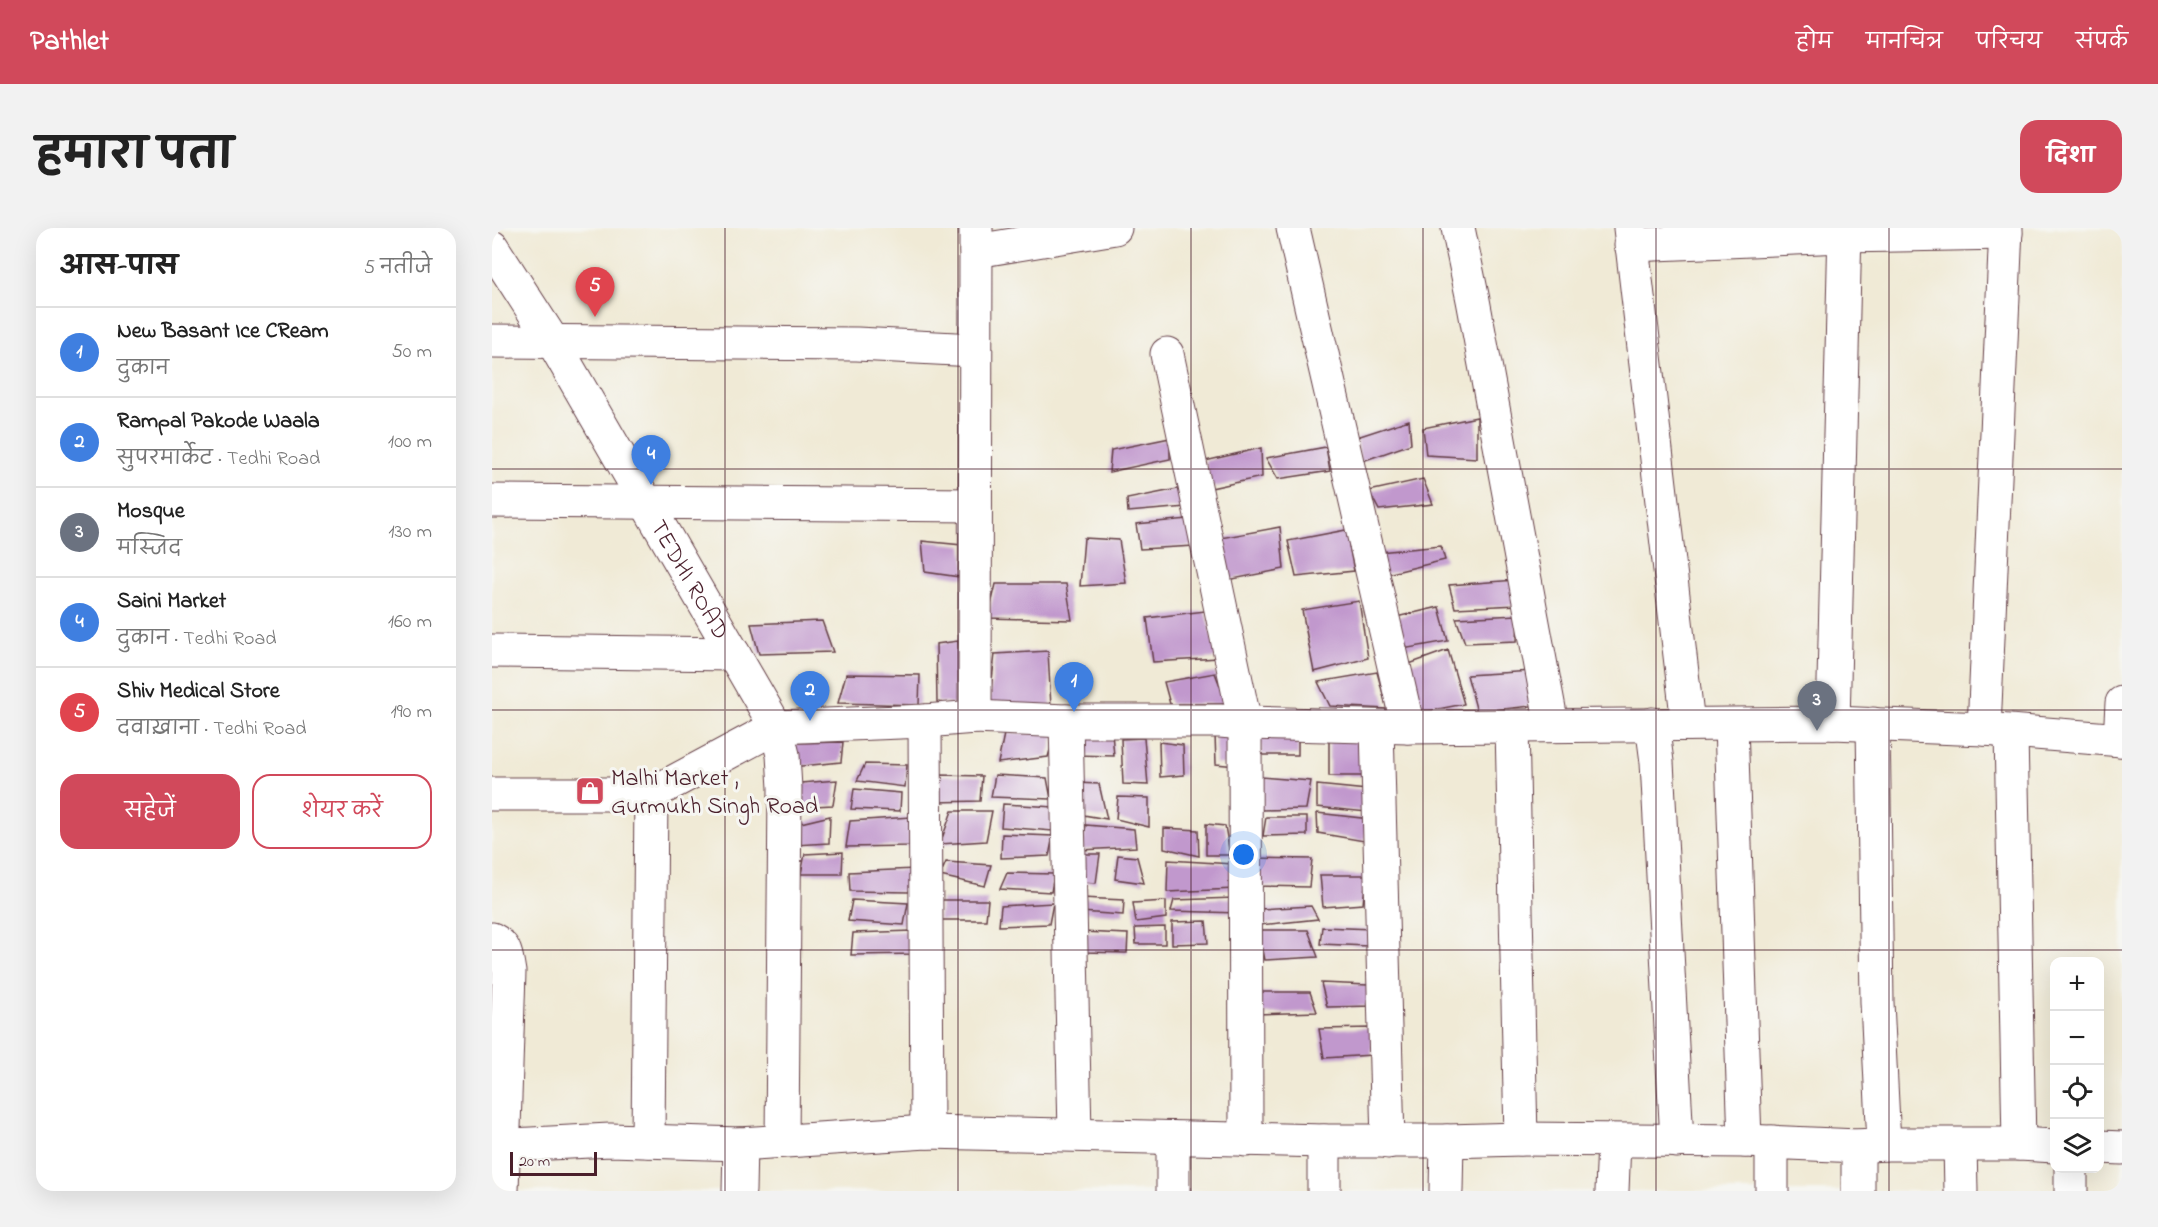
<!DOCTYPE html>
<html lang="hi">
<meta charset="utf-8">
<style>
:root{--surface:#fff;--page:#f2f2f2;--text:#222;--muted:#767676;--line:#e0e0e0;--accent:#d1495b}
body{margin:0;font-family:"Indie Flower","Playpen Sans Deva",sans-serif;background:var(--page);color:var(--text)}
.controls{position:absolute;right:18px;bottom:18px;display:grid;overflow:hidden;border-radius:12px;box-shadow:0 6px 24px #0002}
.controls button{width:54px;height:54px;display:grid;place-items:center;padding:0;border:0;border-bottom:2px solid var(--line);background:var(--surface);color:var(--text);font:30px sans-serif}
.scale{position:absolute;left:18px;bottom:15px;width:87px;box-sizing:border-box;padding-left:6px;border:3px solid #4a1f2b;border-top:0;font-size:16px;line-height:21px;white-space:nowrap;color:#4a1f2b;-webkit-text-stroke:4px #f6f6f2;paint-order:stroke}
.you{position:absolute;left:752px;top:627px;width:21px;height:21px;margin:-15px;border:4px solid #fff;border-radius:50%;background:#1a73e8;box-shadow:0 0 0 9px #1a73e833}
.badge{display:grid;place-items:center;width:39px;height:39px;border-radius:50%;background:var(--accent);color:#fff;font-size:20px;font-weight:700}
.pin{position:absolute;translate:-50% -50px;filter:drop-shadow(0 2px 3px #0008)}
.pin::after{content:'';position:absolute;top:32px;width:21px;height:18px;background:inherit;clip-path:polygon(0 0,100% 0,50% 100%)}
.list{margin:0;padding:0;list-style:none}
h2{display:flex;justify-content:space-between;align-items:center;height:78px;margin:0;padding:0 24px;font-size:26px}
h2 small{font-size:20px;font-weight:400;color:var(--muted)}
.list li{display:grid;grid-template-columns:39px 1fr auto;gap:18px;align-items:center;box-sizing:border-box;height:90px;padding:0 24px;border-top:2px solid var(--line)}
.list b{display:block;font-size:22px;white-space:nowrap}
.list p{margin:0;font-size:20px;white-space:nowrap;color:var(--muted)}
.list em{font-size:20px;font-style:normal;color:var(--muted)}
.actions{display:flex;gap:12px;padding:18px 24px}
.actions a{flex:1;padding:14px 0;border:2px solid var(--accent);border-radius:18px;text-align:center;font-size:21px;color:var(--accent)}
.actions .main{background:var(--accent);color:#fff}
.icon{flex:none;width:33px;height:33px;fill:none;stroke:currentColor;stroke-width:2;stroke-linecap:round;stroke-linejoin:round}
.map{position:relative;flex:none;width:1630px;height:963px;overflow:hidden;border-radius:18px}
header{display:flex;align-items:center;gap:36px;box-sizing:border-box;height:84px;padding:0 30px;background:var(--accent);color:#fff}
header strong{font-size:28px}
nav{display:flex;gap:33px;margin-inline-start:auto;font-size:21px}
.intro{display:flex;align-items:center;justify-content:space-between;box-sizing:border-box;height:144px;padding:0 36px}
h1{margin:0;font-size:42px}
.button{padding:15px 27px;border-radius:18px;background:var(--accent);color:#fff;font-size:21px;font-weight:700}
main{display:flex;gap:36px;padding:0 36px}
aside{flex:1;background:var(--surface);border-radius:18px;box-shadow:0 6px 24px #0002}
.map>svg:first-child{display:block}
.building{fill:#c198cd}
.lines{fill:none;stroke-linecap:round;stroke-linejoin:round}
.minor-casing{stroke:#633d45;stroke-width:35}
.minor{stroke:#fff;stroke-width:33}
.grid{fill:none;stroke:#4a1f2b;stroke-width:1.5;stroke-opacity:0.55}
.labels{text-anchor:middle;stroke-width:6;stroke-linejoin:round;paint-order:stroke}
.street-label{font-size:24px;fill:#4a1f2b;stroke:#f6f6f2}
.poi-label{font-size:24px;fill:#4a1f2b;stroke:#f6f6f2;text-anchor:start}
</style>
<header>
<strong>Pathlet</strong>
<nav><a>होम</a><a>मानचित्र</a><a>परिचय</a><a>संपर्क</a></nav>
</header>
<div class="intro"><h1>हमारा पता</h1><a class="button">दिशा</a></div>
<main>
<aside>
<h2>आस-पास<small>5 नतीजे</small></h2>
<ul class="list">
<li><span class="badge" style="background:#3f7fe0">1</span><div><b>New Basant Ice CReam</b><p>दुकान</p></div><em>50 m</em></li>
<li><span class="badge" style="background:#3f7fe0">2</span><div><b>Rampal Pakode Waala</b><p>सुपरमार्केट · Tedhi Road</p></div><em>100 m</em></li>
<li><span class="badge" style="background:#6b7280">3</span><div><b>Mosque</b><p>मस्जिद</p></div><em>130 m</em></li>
<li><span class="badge" style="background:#3f7fe0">4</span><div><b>Saini Market</b><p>दुकान · Tedhi Road</p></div><em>160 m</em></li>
<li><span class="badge" style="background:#e0444e">5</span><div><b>Shiv Medical Store</b><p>दवाख़ाना · Tedhi Road</p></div><em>190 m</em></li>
</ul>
<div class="actions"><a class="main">सहेजें</a><a>शेयर करें</a></div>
</aside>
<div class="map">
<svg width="1630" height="963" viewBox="0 0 1630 963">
<rect width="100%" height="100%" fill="#f6f6f2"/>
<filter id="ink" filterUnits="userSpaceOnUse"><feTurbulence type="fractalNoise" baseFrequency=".0167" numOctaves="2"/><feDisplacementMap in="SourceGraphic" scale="12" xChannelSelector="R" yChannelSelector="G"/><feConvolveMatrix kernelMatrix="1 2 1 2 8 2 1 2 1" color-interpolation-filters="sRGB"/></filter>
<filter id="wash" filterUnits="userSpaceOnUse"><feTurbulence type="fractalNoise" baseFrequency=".008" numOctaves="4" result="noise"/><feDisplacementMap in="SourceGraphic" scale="24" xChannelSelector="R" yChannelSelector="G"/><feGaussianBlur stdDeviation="1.35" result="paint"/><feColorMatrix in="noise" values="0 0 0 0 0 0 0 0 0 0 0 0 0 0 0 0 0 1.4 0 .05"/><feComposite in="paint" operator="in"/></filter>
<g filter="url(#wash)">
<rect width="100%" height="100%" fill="#f0ead6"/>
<g id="blocks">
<!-- building -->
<path class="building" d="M985,189V230L934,227L931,200Z
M917,192L919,216L868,234L865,209Z
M678,210V231L617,244L619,222Z
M834,219L838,243L786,251L774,230Z
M769,220L770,249L719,260L713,233Z
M931,251L941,276L887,282L877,263Z
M691,260L694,279L636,284L635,271Z
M696,291L703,318L648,321L644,296Z
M788,299L792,341L736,352L723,311Z
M854,302L862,343L804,349L796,313Z
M592,310L627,312L634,355L588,358Z
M430,313L470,317L475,350L433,344Z
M949,318L953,332L891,347L887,324Z
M1024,352L1026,377L963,380L957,357Z
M504,356H574L580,392L496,390Z
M867,373L876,430L822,444L810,382Z
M947,379L956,413L911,421L900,390Z
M713,383L726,430L661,434L655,390Z
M1026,387L1025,413L973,415L964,390Z
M330,393L341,424L267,426L259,396Z
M466,413L470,477L445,474L444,416Z
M956,422L972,476L926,485L917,436Z
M556,423L559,479H497L503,426Z
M1041,443L1047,477L985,484L975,447Z
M885,444L895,481L838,478L826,454Z
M723,445L735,476H678L672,454Z
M354,446L428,447L427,477L346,475Z
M738,503L744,538L724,536L723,506Z
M767,503L806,504V527H770Z
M563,504L556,529L506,535L512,506Z
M586,505H620L622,528L583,527Z
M837,507H877V548H837Z
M652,510L656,557L631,556L629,511Z
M351,514L349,534L300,539L303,515Z
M667,514L691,517L692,547L668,549Z
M373,536L415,537L413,559L365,553Z
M447,547L490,548L488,573L444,574Z
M503,547L555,550L559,571L499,569Z
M769,549L819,553L814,581L769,582Z
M345,552L341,577L303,579L309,555Z
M583,555L607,556L615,591L586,586Z
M825,557L875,562V584L825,579Z
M362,561L409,565L408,583L359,581Z
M626,569L657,570V599L624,591Z
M511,576L562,579L561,603L509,599Z
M460,583H500L494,613L448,616Z
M825,585L878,591L872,613L826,605Z
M338,588L337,615L303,617L309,595Z
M419,589L417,618L354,619L358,593Z
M774,589H815V607L771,608Z
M714,596L733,598L738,627H714Z
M594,597L642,601L644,619L590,622Z
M672,600L706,602L707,628L672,620Z
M510,606L561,608L557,628L509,630Z
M351,624L350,646H309L313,626Z
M586,626H608L604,655L590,654Z
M626,627L645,629L652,655L623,651Z
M759,630L820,631L817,659L765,658Z
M676,632L741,636L743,661L675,664Z
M454,634L499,637L493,658L448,648Z
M423,641L417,664L358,663L357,644Z
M515,645L562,646L559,664L508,661Z
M828,647H874L871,676L831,679Z
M589,670L632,672L631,687L589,684Z
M743,670L747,685L679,683L682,672Z
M360,672L416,675L412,697L356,693Z
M449,672H496L494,692H447Z
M674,673V690L644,694L641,675Z
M561,675L557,696L507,698L509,678Z
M819,678L826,691L768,697V681Z
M714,693L716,715L680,716V694Z
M673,699V716H644L643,700Z
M830,699L880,701L876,718L828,716Z
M767,702H816L826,729L773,732Z
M420,703L424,726L359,727L361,705Z
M589,704L636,706L635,725L592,724Z
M829,755L876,757L881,778L835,779Z
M765,764H818L825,784L765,786Z
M880,800V827L832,830L827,801Z"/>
</g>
</g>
<g filter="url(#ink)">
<use href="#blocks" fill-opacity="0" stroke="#633d45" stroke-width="1.5"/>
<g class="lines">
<!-- minor casing -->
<g class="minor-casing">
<g id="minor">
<path d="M801,0L916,499"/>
<path d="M966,0L981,72L1060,497"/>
<path d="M1138,0L1196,496"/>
<path d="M1139,17L1352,8L1514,5"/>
<path id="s1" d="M0,19L60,112L284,499L291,527L293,560L290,913"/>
<path d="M484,23L623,0"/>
<path d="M0,113L365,116L483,122"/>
<path d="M675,126L753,495L754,912"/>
<path d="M0,273L483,277"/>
<path d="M0,423L242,426"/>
<path d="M483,489L484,0"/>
<path d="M433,493L435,904"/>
<path d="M574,493L583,906"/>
<path d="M1341,495L1353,0"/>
<path d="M1160,496L1165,534L1185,913"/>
<path d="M1381,496L1385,774L1392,916"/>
<path d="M1239,497L1253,913"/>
<path d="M1020,498L1029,911"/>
<path d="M885,499L896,914"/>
<path d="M1492,501L1514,0"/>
<path d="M1519,504L1527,916"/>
<path d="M1628,512L1630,475"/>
<path d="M0,566H159L284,499L433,493L483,489L574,493H728L753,495L916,499L1341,495L1492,501L1630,512"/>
<path d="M0,711C15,719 14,728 17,744L10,963"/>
<path d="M681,910V963"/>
<path d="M156,913L159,566"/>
<path d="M1280,914V963"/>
<path d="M1468,917L1469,963"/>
<path d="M0,918L118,912L248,916L435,904L832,913H955L1029,911L1253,913L1366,918L1392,916H1527L1562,918"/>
<path d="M1366,918V963"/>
<path d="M1608,919L1630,920"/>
<path d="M1579,940V963"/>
<path d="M247,963L248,916"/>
<path d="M832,963V913"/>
<path d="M954,963L955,913"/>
<path d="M1120,963L1122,913"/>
</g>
</g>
<!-- minor -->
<use href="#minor" class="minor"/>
</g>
</g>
<!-- grid -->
<path class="grid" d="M233,0V963M466,0V963M699,0V963M931,0V963M1164,0V963M1397,0V963M0,241H1630M0,482H1630M0,722H1630"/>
<!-- icons -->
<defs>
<g id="shop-square" transform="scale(1.5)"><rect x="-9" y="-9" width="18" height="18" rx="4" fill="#d1495b" stroke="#f6f6f2"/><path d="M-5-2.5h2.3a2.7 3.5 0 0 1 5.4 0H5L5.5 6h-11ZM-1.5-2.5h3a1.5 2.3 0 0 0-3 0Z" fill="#fff"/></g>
</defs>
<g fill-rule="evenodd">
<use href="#shop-square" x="98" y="563"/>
</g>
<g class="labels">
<!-- street labels -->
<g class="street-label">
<text dy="8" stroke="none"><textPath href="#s1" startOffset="387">TEDHI ROAD</textPath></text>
</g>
<!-- poi labels -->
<g class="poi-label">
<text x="119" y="557">Malhi Market ,<tspan x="119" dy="28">Gurmukh Singh Road</tspan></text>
</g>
</g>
</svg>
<div class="controls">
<button>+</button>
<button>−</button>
<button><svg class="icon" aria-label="locate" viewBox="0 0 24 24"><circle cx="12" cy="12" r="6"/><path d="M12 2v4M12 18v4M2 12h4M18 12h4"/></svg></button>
<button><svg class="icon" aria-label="layers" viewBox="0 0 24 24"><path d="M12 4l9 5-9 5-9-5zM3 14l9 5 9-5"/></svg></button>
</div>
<div class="scale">20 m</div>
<div class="you"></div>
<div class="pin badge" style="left:582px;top:484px;background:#3f7fe0">1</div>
<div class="pin badge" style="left:318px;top:493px;background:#3f7fe0">2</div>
<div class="pin badge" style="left:1325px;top:503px;background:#6b7280">3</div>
<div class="pin badge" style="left:159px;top:257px;background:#3f7fe0">4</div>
<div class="pin badge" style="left:103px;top:89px;background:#e0444e">5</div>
</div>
</main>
